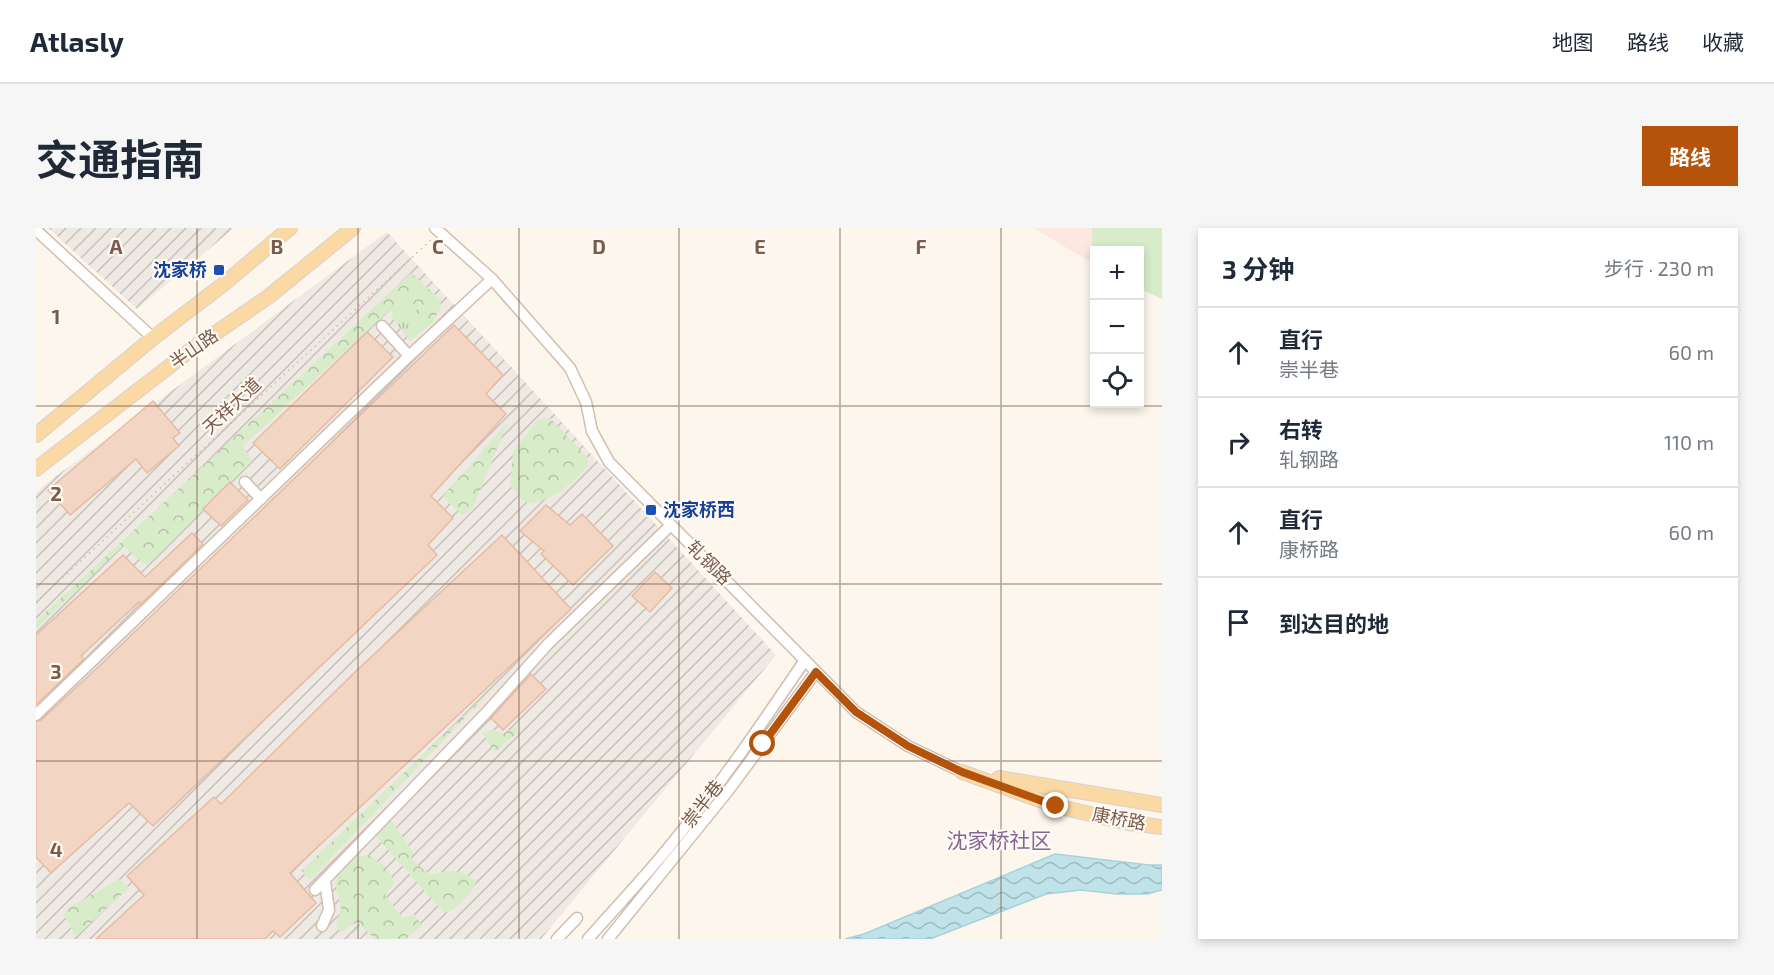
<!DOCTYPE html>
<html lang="zh">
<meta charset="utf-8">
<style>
:root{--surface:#fff;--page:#f6f6f7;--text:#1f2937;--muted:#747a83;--line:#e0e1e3;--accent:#b45309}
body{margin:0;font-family:"Exo 2","Noto Sans SC",sans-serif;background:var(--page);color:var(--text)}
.controls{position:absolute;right:18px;top:18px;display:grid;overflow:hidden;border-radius:0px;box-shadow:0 3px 9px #0003}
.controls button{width:54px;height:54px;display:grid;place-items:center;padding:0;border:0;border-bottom:2px solid var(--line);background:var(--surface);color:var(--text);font:30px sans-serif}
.stop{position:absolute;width:18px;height:18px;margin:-14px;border:4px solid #b45309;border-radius:50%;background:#fff}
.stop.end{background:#b45309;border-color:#fff;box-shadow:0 2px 6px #0008}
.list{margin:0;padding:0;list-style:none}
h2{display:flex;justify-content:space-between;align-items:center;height:78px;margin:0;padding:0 24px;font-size:26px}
h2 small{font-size:20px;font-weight:400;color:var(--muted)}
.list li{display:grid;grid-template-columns:39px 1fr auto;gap:18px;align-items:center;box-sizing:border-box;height:90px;padding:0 24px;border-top:2px solid var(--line)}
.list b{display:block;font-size:22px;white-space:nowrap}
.list p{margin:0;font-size:20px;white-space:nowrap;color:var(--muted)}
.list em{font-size:20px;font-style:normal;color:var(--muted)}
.icon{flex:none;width:33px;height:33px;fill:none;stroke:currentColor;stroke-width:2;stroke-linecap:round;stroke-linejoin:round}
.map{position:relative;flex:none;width:1126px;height:711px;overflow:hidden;border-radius:0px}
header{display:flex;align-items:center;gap:36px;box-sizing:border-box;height:84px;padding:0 30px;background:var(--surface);border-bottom:2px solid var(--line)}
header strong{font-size:28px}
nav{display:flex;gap:33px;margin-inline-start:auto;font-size:21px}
.intro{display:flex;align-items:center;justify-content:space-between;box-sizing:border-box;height:144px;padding:0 36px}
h1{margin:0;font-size:42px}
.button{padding:15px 27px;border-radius:0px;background:var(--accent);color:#fff;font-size:21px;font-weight:700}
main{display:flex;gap:36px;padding:0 36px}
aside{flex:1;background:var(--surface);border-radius:0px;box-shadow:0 3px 9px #0003}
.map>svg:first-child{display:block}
.commercial{fill:#fde8e0}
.industrial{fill:url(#industrial-furrows)}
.grass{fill:url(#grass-tufts)}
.forest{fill:url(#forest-crowns)}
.park{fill:#d8ecc9}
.water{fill:url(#water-waves);stroke:#a5d3da;stroke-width:1.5}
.building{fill:#f3d5c3;stroke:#e6bba3;stroke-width:1.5}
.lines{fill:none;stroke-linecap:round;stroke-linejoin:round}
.minor-casing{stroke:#d1beb0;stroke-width:13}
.major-casing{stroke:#dad1cd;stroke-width:16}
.path{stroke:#d9b8a5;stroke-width:1.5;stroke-dasharray:1.5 4.5;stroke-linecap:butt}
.minor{stroke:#fff;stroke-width:10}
.major{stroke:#fbd9a5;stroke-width:14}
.route{stroke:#b45309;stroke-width:8}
.grid{fill:none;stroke:#7a5c4d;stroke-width:1.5;stroke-opacity:0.55}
.transit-dot{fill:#1a4fb4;stroke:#fffaf3;stroke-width:2}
.labels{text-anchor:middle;stroke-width:4.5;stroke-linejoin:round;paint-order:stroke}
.transit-label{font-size:18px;font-weight:bold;fill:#164399;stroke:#fffaf3;text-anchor:end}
.street-label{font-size:18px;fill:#7a5c4d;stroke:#fffaf3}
.quarter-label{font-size:21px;fill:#846695;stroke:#fffaf3}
.grid-label{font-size:20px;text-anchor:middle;font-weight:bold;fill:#7a5c4d;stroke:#fffaf3;stroke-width:4.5;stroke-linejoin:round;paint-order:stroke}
</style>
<header>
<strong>Atlasly</strong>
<nav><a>地图</a><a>路线</a><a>收藏</a></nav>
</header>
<div class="intro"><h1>交通指南</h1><a class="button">路线</a></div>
<main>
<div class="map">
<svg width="1126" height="711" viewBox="0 0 1126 711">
<defs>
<pattern id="industrial-furrows" width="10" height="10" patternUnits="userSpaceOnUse" patternTransform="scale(1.5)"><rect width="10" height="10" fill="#efe9e4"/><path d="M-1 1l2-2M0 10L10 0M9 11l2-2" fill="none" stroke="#c7c0bb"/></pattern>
<pattern id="grass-tufts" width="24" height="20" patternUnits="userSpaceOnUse" patternTransform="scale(1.5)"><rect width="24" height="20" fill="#d8ecc9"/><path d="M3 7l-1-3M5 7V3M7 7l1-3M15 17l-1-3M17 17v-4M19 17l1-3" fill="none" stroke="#b4c2a5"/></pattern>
<pattern id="forest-crowns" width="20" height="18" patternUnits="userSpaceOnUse" patternTransform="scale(1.5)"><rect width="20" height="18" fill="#d8ecc9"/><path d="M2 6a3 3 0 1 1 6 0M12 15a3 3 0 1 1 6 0" fill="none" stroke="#b4c2a5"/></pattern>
<pattern id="water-waves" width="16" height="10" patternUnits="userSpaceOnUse" patternTransform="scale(1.5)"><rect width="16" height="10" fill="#bfe3e8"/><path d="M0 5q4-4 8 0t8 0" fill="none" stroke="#a0bbbe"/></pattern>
</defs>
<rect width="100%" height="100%" fill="#fdf6ec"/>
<!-- commercial -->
<path class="commercial" d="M998,0H1056V35L999,1Z"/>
<!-- industrial -->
<path class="industrial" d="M12,0H198L101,81Z
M351,4L740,427L505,711H0V266L8,257Z"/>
<!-- grass -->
<path class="grass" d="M370,71L396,95L374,113L357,91L355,81Z"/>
<!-- forest -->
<path class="forest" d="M375,45L405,72L404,81L396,95L370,71L355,81L207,218L216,233L120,329L110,337L87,318L0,401V393Z
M514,190L551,229L552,238C538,255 513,276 490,275L474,258L477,224L501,192Z
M472,194L436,282L426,287L407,268Z
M462,455L277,649L273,651L265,643Z
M482,497V504L459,524L447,506L456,501L466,506Z
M355,592L377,624L375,631L394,647C413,642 426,640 440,654C435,667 422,682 408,685L339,607Z
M333,627L352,641L358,655L349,668L367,690L378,686L386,698L370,711H339L321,694L304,705L300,696L305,681L299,654L304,645L318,629Z
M84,651L93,660L43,706H38L28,687L32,680Z"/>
<!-- park -->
<path class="park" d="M1056,0H1126V71L1104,61V22H1058V36L1056,35Z"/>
<!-- water -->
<path class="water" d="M1019,626L1113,637H1126V662L1111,666H1081L1045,662L1010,666L894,711H809L828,706Z"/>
<!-- building -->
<path class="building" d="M418,97L467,147L450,166L470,186L395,268L417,290L392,317L401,327L117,598L93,575L15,645L0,629V494L5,492L59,442Z
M331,104L357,129L244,241L217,215Z
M117,173L144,205L137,210L143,218L111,245L100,231L34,287L12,262Z
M194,254L212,272L185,298L167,281Z
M510,277L534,297L546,286L577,318L537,357L505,326L508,323L484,303Z
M156,305L167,316L105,376L103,374L45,428L48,431L0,477V407L87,327L109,349Z
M466,307L535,381L254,645L280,675L244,709L237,703L229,711H60L108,667L91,648L178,569L185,576L319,444Z
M619,344L636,360L614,384L596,368Z
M495,446L510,461L467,502L455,490Z"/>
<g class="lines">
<!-- minor casing -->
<g class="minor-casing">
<path id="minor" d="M399,0L456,51L534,140L550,174L556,203L573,234L820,484L872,518L926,544
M0,2L117,110
M346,98L373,128
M209,254L225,271
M0,487L373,128L456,51
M279,662L449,486L513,415L635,297
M286,698L293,682L289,653
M521,711L541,690
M552,711C580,679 610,648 637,614C685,556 727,494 769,432
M572,711L692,563L780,444"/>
</g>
<!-- major casing -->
<g class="major-casing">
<path id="major" d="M0,207L117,110L189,55L254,0
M0,241L152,124L232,69L317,0
M926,544L1020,578L1092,595L1126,599
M963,550L1126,577"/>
</g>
<!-- path -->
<path class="path" d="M0,374L395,12"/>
<!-- minor -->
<use href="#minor" class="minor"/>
<!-- major -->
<use href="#major" class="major"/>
</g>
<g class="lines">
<!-- route -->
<path class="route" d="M727,516L780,444L820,484L872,518L926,544L1020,578"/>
</g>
<!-- grid -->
<path class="grid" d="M161,0V711M322,0V711M483,0V711M643,0V711M804,0V711M965,0V711M0,178H1126M0,356H1126M0,533H1126"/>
<!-- markers -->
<g class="transit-dot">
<rect x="177" y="36" width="12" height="12" rx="3"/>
<rect x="609" y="276" width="12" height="12" rx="3"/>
</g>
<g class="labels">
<!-- transit labels -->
<g class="transit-label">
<text x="171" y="48">沈家桥</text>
<text x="627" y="288" text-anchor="start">沈家桥西</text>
</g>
<!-- street labels -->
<g class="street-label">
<text transform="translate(158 121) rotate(-35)" y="6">半山路</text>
<text transform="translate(196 178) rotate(-43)" y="6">天祥大道</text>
<text transform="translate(673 335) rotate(45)" y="6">轧钢路</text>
<text transform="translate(667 576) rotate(-52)" y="6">崇半巷</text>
<text transform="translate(1083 591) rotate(11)" y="6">康桥路</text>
</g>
<!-- quarter labels -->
<g class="quarter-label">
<text x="963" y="620">沈家桥社区</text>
</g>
</g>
<g class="grid-label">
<text x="80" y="26">A</text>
<text x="241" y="26">B</text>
<text x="402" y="26">C</text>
<text x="563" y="26">D</text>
<text x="724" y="26">E</text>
<text x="885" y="26">F</text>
<text x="20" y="96">1</text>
<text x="20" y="273">2</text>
<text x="20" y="451">3</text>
<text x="20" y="629">4</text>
</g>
</svg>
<div class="controls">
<button>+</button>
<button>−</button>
<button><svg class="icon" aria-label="locate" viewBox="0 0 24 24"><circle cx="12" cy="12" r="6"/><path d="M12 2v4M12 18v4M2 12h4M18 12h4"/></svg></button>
</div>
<div class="stop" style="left:727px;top:516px"></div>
<div class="stop end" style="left:1020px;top:578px"></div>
</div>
<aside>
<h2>3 分钟<small>步行 · 230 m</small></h2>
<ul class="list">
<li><svg class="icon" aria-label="ahead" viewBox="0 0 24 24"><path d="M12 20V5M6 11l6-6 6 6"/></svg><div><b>直行</b><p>崇半巷</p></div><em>60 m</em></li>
<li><svg class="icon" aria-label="right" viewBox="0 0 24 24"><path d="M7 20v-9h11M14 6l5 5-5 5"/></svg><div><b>右转</b><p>轧钢路</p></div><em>110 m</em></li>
<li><svg class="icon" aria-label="ahead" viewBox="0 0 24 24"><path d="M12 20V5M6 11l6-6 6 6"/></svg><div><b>直行</b><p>康桥路</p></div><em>60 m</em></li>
<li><svg class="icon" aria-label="arrive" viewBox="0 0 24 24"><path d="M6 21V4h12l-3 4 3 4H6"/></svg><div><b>到达目的地</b></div></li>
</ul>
</aside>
</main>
